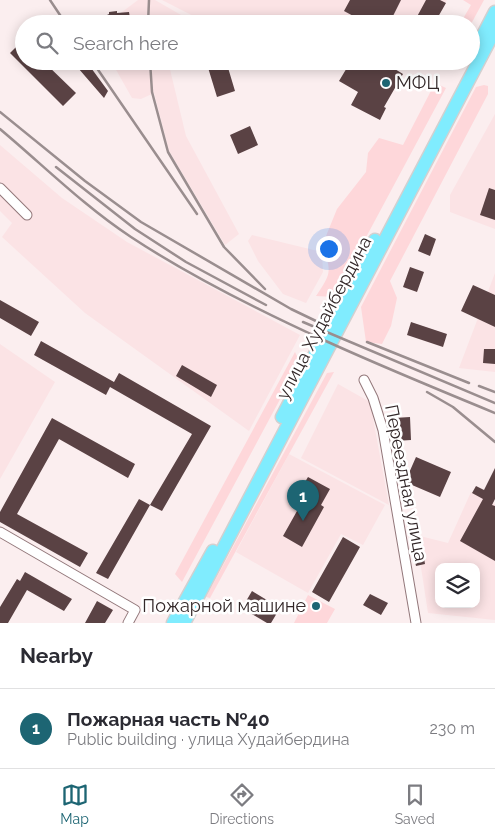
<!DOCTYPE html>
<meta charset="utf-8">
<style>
:root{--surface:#fff;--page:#f7f7f7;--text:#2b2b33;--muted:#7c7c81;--line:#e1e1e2;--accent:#1d6573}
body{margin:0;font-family:Raleway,sans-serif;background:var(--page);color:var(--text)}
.controls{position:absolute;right:15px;bottom:15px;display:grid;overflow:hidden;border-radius:10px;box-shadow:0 2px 12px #0003}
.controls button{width:45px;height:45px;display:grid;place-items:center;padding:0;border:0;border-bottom:1px solid var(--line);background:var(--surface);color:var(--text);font:25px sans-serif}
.you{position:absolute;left:328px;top:248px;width:18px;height:18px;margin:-12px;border:4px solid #fff;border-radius:50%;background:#1a73e8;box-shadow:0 0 0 8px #1a73e833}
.badge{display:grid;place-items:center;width:32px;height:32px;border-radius:50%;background:var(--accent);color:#fff;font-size:16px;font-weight:700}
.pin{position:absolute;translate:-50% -41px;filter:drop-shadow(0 1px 2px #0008)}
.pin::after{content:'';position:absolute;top:26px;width:18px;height:15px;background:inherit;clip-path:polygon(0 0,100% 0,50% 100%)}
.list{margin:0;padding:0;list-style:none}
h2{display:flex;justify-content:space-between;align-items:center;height:65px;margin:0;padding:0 20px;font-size:21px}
h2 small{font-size:16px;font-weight:400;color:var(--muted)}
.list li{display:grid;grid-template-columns:32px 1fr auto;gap:15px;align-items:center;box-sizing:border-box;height:80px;padding:0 20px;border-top:1px solid var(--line)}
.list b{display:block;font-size:19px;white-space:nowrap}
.list p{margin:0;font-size:16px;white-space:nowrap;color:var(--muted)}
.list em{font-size:16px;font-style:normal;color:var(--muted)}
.icon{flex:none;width:28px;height:28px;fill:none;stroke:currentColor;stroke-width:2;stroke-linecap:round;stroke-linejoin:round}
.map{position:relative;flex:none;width:495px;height:623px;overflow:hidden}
.search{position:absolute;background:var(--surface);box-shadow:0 2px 12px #0003;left:15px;right:15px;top:15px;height:55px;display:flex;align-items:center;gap:12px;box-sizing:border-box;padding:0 18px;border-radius:28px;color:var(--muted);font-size:19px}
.sheet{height:145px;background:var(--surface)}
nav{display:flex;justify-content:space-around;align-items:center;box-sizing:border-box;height:70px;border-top:1px solid var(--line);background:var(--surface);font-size:14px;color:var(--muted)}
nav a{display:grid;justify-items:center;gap:2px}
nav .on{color:var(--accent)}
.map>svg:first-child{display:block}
.built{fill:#fbe3e5;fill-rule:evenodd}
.green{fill:#fed7da}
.building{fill:#5a4244}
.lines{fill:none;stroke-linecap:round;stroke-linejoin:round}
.street-casing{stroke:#92777a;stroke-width:11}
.primary-casing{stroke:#d2d0d0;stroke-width:15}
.street{stroke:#fff;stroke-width:9}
.primary{stroke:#80ecfe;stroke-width:12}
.rail{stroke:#9a8e8f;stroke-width:2.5}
.poi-dot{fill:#1d6573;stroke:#fff;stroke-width:2}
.labels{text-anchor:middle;stroke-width:5;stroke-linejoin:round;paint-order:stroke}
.poi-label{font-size:18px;fill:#332829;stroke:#fff;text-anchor:start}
.street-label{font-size:18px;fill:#332829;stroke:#fff}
</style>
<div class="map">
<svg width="495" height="623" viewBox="0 0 495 623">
<rect width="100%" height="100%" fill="#fbeeef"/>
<!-- built -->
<path class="built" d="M138,0H155L188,19L183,24H106Z
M162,0H447L434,24H355L341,17L337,24H209Z
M111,61H168L186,136L239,234L225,245L169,151L154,93L141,99L132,98Z
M495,114V229L450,212V195Z
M0,145L62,198L127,242L300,335L249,431L85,313L2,237L12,223L0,211Z
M252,235L322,252L323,272L306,303L283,294L258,261L248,241Z
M495,273V372L459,368Z
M0,344L55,382L0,479Z
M338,384L370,402L389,505L301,458Z
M289,454L385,505L363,545L341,534L308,593L236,552Z
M471,492L495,504V620L428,613L416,535L448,543ZM439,567H476V604H439Z"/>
<!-- green -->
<path class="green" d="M463,0H484L471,24H460L471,5Z
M435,83L446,88L334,297L316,296C330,275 333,272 322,246L337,209L366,172L368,153L379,138L403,145Z
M484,85L488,86V94L390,281L397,298L391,326L382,344L366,342L361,307L476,87Z
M295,352L300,362L182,582L175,574Z
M334,372L210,598L206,597L327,373Z
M308,595L335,609L327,623H294Z"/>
<!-- building -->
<path class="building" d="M350,0H401L389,24H368L344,11Z
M426,0H440L446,3L434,24H413Z
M117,11V13L129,12L131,24H108L107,15L109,14V12Z
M24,39V61H43L76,93L63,106L10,53Z
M72,61H86L108,91L104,98Z
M206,61H226L235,91L217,97Z
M351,61H370L382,68L385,63L403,74L384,107L386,108L380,120L351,105L358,92L339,81Z
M250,126L258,145L238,154L230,135Z
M489,188L495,190V220L480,215Z
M425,234L436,239L430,256L418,251Z
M410,267L424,272L417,292L403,287Z
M473,285L495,295V327L461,311Z
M0,300L39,322L31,336L0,318Z
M411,322L447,334L443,347L407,335Z
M41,341L114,382L119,373L211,426L162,511L150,505L192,434L110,387L106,395L34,355Z
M484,349H495V364L483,363Z
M182,365L217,385L211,397L176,376Z
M410,417L411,440L395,441L394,418Z
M52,418L135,464L128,478L59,439L17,514L88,553L80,567L0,522V512Z
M416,457L451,472L440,497L405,482Z
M495,468V499L492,505L495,506V561L460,541L483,499L472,493L476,486L484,490Z
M308,477L330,489L321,505L324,507L302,547L283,536L306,495L299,492Z
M139,499L150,505L108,579L96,573Z
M343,537L360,547L329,602L312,592Z
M422,547L425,564L416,566L412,548Z
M25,572L72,599L64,611L27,590L8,623H0V607L17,579L20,581Z
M252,591L280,608L271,623H267L242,608Z
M370,594L388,603L381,615L363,605Z
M97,601L113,610L105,623H85Z"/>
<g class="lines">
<!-- street casing -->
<g class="street-casing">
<path id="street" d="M0,188L27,215
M364,380L373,398L383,430L416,623
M0,532L135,610L128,623"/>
</g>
<!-- primary casing -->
<g class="primary-casing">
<path id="primary" d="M481,39L495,12
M282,417L375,240
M173,623L213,551
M184,623L495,30"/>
</g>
<!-- street -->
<use href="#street" class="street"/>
<!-- primary -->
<use href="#primary" class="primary"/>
<!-- rail -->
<path class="rail" d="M50,0L66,24
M148,24L149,0
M92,61L197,214
M150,61L152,92L168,152L224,247L265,289
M0,112L85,181L141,222L291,309L316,321
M0,129C43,165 84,206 131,237C193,278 260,311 328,342C383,367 439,390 495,413
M56,167L135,229L186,262L266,305
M303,322L495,403
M367,342L469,383
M479,386L495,392
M427,392L453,407L495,442"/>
</g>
<!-- markers -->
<g class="poi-dot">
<circle cx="386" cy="83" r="5"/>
<circle cx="316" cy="606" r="5"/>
</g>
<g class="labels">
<!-- poi labels -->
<g class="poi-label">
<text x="396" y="89">МФЦ</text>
<text x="306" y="612" text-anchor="end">Пожарной машине</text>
</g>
<!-- street labels -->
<g class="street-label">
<text transform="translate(324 318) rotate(-62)" y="6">улица Худайбердина</text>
<text transform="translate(406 483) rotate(79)" y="6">Переездная улица</text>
</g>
</g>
</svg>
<div class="controls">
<button><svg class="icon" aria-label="layers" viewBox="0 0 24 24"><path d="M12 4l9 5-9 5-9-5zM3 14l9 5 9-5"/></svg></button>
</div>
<div class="you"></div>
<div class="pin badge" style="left:303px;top:521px">1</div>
<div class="search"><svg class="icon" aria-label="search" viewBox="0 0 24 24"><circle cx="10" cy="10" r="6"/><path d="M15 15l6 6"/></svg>Search here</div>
</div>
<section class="sheet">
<h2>Nearby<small></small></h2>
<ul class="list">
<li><span class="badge">1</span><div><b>Пожарная часть №40</b><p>Public building · улица Худайбердина</p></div><em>230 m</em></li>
</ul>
</section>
<nav>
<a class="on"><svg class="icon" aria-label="map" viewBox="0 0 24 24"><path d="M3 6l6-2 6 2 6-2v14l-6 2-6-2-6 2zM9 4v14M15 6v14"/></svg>Map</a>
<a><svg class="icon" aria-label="directions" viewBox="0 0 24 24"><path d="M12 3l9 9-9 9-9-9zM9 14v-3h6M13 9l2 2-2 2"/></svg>Directions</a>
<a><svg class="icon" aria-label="saved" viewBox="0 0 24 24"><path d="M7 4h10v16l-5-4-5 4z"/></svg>Saved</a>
</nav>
